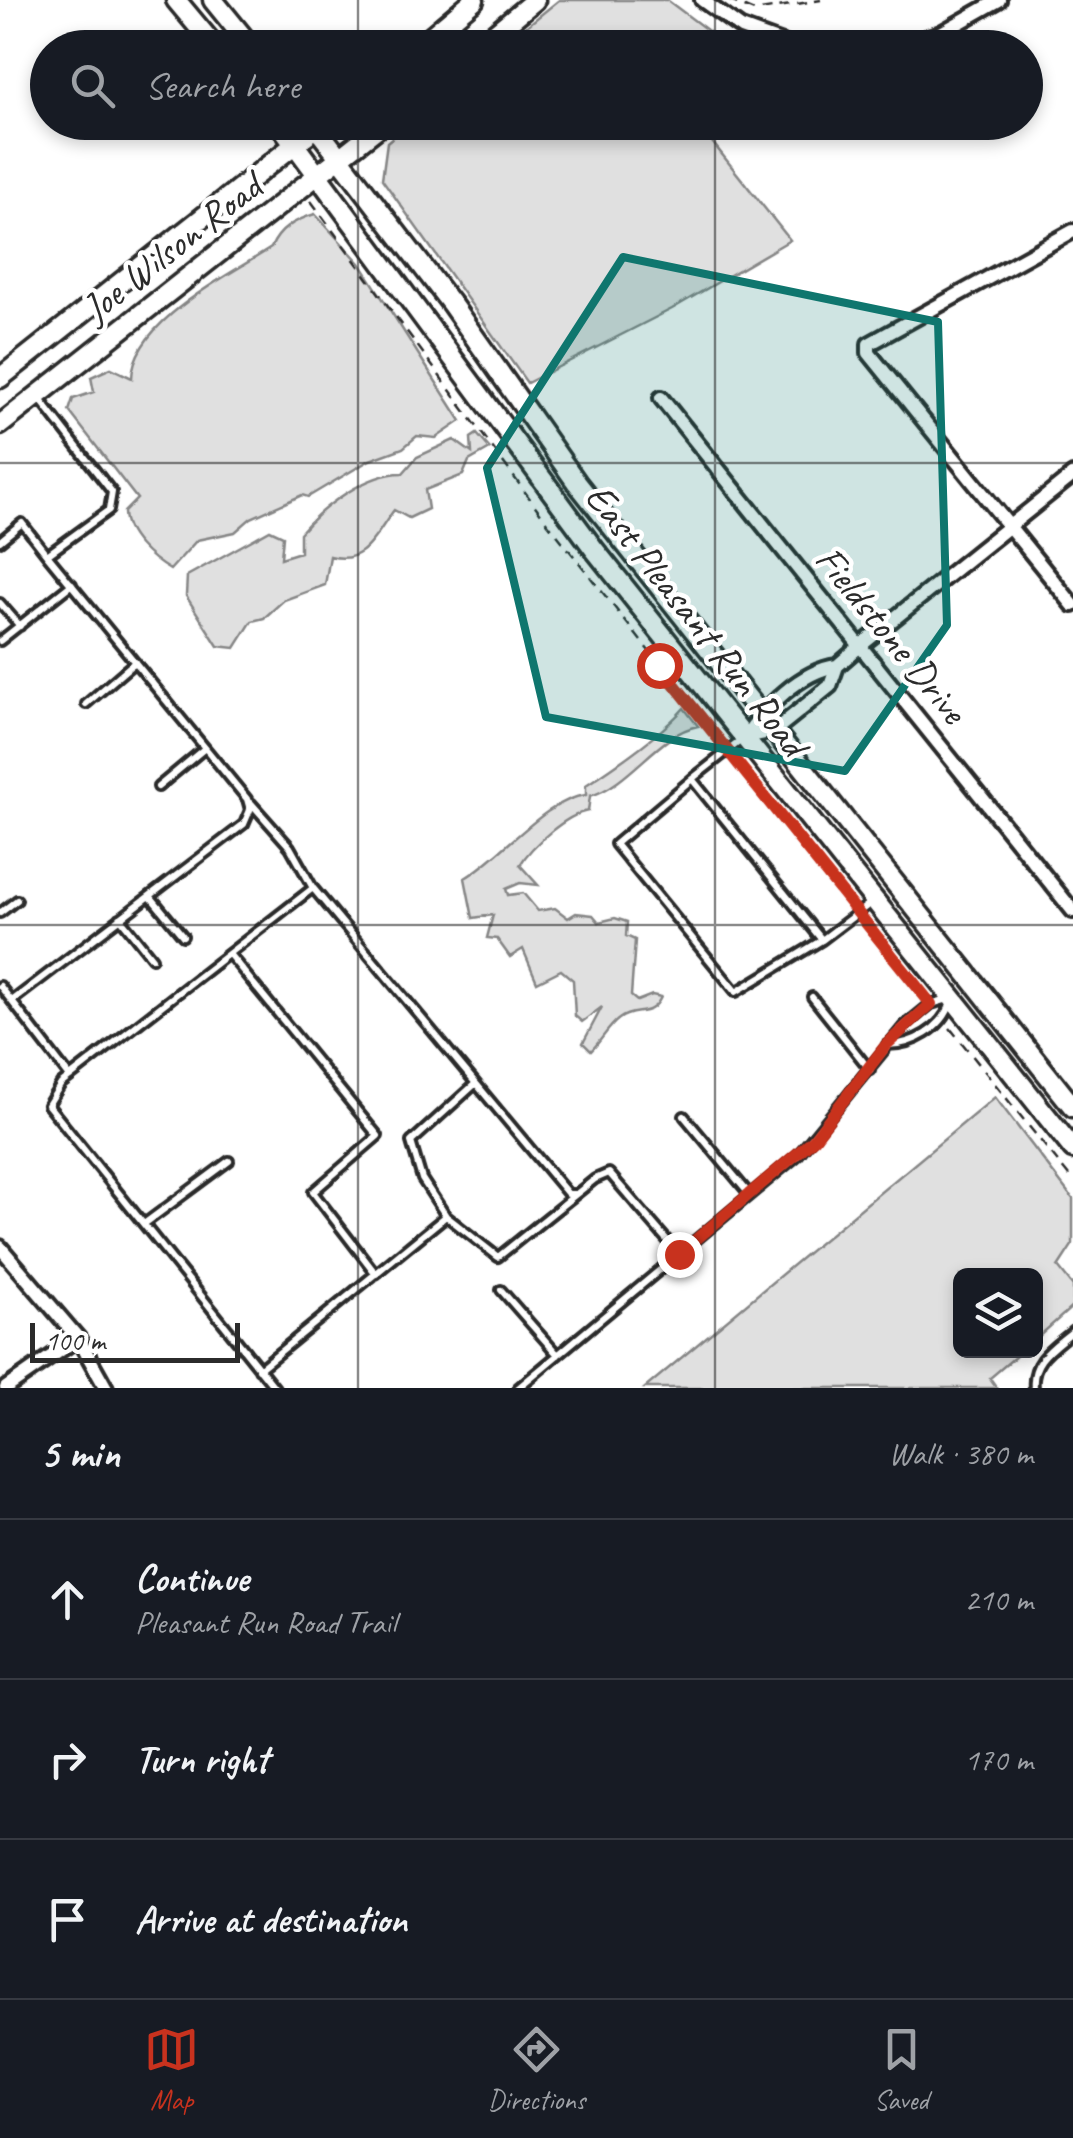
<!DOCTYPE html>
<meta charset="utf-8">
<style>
:root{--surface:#171b24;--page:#20242c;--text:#f1f3f6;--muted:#9ea1a6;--line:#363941;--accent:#c8321e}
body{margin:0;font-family:Caveat,sans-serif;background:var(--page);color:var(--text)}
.controls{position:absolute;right:30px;bottom:30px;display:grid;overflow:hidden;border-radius:15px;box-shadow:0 5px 15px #0003}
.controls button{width:90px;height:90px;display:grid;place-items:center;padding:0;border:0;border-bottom:2px solid var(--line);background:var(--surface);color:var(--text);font:50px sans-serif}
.scale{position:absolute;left:30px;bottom:25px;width:210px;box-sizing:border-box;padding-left:10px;border:5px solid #2b2b2b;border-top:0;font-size:28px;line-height:35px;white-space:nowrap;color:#2b2b2b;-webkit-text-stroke:8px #fff;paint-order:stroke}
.stop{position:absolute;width:30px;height:30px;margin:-22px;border:8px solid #c8321e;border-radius:50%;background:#fff}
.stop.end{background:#c8321e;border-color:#fff;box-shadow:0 2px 10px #0008}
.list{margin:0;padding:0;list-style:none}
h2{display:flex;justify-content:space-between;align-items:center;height:130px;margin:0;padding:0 40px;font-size:42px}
h2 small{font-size:32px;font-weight:400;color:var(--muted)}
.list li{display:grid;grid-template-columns:65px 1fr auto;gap:30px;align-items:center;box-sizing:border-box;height:160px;padding:0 40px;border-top:2px solid var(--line)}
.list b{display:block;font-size:38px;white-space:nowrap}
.list p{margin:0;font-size:32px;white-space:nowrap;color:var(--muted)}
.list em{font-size:32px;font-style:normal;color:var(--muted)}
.icon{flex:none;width:55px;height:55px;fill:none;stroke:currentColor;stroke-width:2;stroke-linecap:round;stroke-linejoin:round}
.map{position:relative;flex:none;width:1073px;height:1388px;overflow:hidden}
.search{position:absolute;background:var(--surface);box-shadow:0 5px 15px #0003;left:30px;right:30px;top:30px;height:110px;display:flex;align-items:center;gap:25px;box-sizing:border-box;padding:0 35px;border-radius:55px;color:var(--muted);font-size:38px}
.sheet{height:610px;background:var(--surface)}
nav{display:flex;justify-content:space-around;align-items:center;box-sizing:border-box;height:140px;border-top:2px solid var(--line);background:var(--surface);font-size:28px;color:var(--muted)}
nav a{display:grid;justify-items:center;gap:5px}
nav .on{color:var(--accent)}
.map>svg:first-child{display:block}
.green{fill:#e0e0e0;stroke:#868686;stroke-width:2.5}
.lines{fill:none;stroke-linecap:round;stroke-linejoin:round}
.service-casing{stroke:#2b2b2b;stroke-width:14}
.minor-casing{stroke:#2b2b2b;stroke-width:20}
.secondary-casing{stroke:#2b2b2b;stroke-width:25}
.path{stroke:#2b2b2b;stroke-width:2.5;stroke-dasharray:10 8;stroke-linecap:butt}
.service{stroke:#fff;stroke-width:6}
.minor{stroke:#fff;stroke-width:12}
.secondary{stroke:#fff;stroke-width:18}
.route{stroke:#c8321e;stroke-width:12}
.marked{fill:#0f766e;fill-opacity:0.2;stroke:#0f766e;stroke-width:8;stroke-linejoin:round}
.grid{fill:none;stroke:#2b2b2b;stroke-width:2.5;stroke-opacity:0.55}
.labels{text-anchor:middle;stroke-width:9;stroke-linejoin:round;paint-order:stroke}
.street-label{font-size:40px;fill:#2b2b2b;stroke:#fff}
</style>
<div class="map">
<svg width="1073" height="1388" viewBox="0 0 1073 1388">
<rect width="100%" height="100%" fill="#fff"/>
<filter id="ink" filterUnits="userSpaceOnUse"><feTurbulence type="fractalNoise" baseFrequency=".01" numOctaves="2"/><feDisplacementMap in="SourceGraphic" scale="20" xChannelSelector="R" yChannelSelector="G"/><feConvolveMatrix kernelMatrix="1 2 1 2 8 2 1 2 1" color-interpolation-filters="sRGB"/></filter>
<g filter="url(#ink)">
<!-- green -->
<path class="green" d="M559,0H667L719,39L714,48L501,47Z
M410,123H697L790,240L672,309L527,383L382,179L387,142Z
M315,214L360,263L461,421L436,438L417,436L403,448L370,460L308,497L302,495L251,518L235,532L197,540L170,570C151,559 124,535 124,512L137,499L69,411L73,399L94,392L91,377L111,368L132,378C133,322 228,276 271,248C279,229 295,220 315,214Z
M477,434L490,449L469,461L463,475L425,490L428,509L409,518L394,510C375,535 365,566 330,556L325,585L284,600L264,618L252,621L235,648L218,646L186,596L187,576L270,530L283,536L281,558L300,552V533C323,506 367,473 403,473L417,457L454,440L472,453L471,438Z
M684,708L698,726C659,733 630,785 590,796L588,811C566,815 531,846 520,865L538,885L520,883L506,889L508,895L523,893L538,911L555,908L568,918L576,913L593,915L599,922L615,918L627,922L626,936L635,940L631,996L637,1001L652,995L661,997C651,1019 635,1007 619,1019C609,1026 601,1041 591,1051L583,1043L602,1007L582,1022L575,1016L573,980L561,970L537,982L523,949L510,957L497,939L487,938L493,915L473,918L465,878C503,856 544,800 586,795V785C615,766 662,734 684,708Z
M995,1097L1073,1199V1244L1058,1267L1073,1286V1306L1036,1339V1276H960V1350L1022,1351L990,1378L997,1388H645Z"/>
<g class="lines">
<!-- service casing -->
<g class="service-casing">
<path id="service" d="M0,541L22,523L47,555
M0,603L20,626
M0,641L72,584
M86,704L135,662
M744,738L692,779L822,940L872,902
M692,779L615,844L736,992L822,940
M158,787L205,748
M251,803L290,847L313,888L568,1194H576
M150,896L183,936
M0,913L17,900
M120,918L152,958
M229,954L378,1136L313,1192L376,1274
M0,986L70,1077
M812,997L870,1070
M12,1001L244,824L250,810L247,799L47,555L109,510L112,492L39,398
M887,1045C913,1045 942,1029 951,1003
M684,1116L750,1195
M446,1216L422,1179L411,1142L475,1084
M144,1224L229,1161
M501,1290L558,1355
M259,1369L446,1216L498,1257L595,1179L609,1173L679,1254
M275,1388L48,1105L61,1084L313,888
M518,1388L798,1155L904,1026L931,1004L948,999
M1034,1388C1031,1360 1053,1348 1073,1331"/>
</g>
<!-- minor casing -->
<g class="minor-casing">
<path id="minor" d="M702,0L741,28L796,48
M891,48L941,33L999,0
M1073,231L869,344V353L1073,605
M661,398L1073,911
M745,737L774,731L789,719L830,686L837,666L860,646L1073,475
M745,737C765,707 801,671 837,666
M0,1247L78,1338L106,1388
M6,1388L78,1338"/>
</g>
<!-- secondary casing -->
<g class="secondary-casing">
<path id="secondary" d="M176,0L216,48
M213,0L252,48
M417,48L474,0
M477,48L535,0
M278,122L594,549L1073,1149
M312,122L452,305L577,483L1073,1107
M0,378L323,122
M0,425L385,122"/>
</g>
<!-- path -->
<path class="path" d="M728,0L754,11L821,0
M311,201L547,522L720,741
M735,759L852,904
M866,922L923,994
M950,1028L1073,1181"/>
<!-- service -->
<use href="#service" class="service"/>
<!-- minor -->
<use href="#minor" class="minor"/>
<!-- secondary -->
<use href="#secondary" class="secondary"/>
</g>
</g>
<g class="lines" filter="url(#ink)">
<!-- route -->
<path class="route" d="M659,665L931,1004L886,1045L814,1139L679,1254"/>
</g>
<!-- marked area -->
<path class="marked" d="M623,257L938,322L947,625L845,771L546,717L487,468Z"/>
<!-- grid -->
<path class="grid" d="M358,0V48M715,0V48M358,122V1388M715,122V1388M0,463H1073M0,925H1073"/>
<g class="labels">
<!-- street labels -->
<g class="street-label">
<text transform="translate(171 247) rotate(-38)" y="14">Joe Wilson Road</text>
<text transform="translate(697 619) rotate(52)" y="14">East Pleasant Run Road</text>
<text transform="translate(892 634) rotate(51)" y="14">Fieldstone Drive</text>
</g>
</g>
</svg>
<div class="controls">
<button><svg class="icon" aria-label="layers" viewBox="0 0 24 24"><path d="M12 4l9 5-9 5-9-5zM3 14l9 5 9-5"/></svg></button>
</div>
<div class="scale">100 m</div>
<div class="stop" style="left:659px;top:665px"></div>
<div class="stop end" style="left:679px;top:1254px"></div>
<div class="search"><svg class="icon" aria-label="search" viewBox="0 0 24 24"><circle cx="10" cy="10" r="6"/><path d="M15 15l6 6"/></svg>Search here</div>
</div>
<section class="sheet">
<h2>5 min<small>Walk · 380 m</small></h2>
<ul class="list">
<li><svg class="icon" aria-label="ahead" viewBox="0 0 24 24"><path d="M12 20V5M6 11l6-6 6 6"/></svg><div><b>Continue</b><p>Pleasant Run Road Trail</p></div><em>210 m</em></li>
<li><svg class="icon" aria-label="right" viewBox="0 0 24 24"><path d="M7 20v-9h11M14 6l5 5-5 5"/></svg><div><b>Turn right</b></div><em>170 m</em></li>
<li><svg class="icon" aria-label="arrive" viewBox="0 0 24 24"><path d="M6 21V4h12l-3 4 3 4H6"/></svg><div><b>Arrive at destination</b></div></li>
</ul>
</section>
<nav>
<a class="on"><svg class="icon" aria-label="map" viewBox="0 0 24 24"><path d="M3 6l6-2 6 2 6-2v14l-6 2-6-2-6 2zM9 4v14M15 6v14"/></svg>Map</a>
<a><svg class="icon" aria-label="directions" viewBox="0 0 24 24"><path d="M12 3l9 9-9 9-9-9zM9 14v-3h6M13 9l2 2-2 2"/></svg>Directions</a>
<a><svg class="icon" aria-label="saved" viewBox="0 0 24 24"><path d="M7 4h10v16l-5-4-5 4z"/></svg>Saved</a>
</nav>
